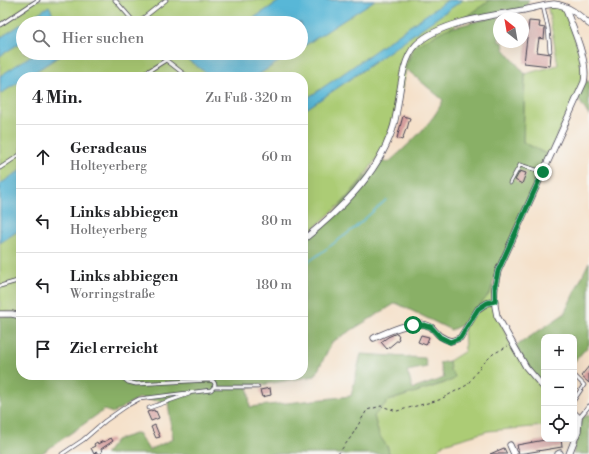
<!DOCTYPE html>
<html lang="de">
<meta charset="utf-8">
<style>
:root{--surface:#fff;--page:#f6f6f6;--text:#202124;--muted:#757577;--line:#e0e0e0}
body{margin:0;font-family:"Libre Bodoni",serif;background:var(--page);color:var(--text)}
.controls{position:absolute;right:12px;bottom:12px;display:grid;overflow:hidden;border-radius:8px;box-shadow:0 4px 16px #0002}
.controls button{width:36px;height:36px;display:grid;place-items:center;padding:0;border:0;border-bottom:1px solid var(--line);background:var(--surface);color:var(--text);font:20px sans-serif}
.compass{position:absolute;left:493px;top:12px;width:36px;height:36px;border-radius:50%;background:var(--surface);box-shadow:0 4px 16px #0002;rotate:329deg}
.stop{position:absolute;width:12px;height:12px;margin:-9px;border:3px solid #0b8043;border-radius:50%;background:#fff}
.stop.end{background:#0b8043;border-color:#fff;box-shadow:0 1px 4px #0008}
.list{margin:0;padding:0;list-style:none}
h2{display:flex;justify-content:space-between;align-items:center;height:52px;margin:0;padding:0 16px;font-size:17px}
h2 small{font-size:13px;font-weight:400;color:var(--muted)}
.list li{display:grid;grid-template-columns:26px 1fr auto;gap:12px;align-items:center;box-sizing:border-box;height:64px;padding:0 16px;border-top:1px solid var(--line)}
.list b{display:block;font-size:15px;white-space:nowrap}
.list p{margin:0;font-size:13px;white-space:nowrap;color:var(--muted)}
.list em{font-size:13px;font-style:normal;color:var(--muted)}
.icon{flex:none;width:22px;height:22px;fill:none;stroke:currentColor;stroke-width:2;stroke-linecap:round;stroke-linejoin:round}
.map{position:relative;flex:none;width:589px;height:454px;overflow:hidden}
.search{position:absolute;background:var(--surface);box-shadow:0 4px 16px #0002;left:16px;top:16px;width:292px;height:44px;display:flex;align-items:center;gap:10px;box-sizing:border-box;padding:0 14px;border-radius:22px;color:var(--muted);font-size:15px}
.panel{position:absolute;background:var(--surface);box-shadow:0 4px 16px #0002;left:16px;top:72px;width:292px;height:308px;border-radius:16px}
.map>svg:first-child{display:block}
.green{fill:#accc74;stroke:#677758;fill-rule:evenodd}
.forest{fill:#89b066;stroke:#566950}
.water{fill:#59b7d7;stroke:#3e6c89}
.lines{fill:none;stroke-linecap:round;stroke-linejoin:round}
.stream{stroke:#59b7d7;stroke-width:1.5}
.building{fill:#d69f9e}
.service-casing{stroke:#423f50;stroke-width:4.5}
.minor-casing{stroke:#423f50;stroke-width:7}
.path{stroke:#423f50;stroke-width:1;stroke-dasharray:3 3;stroke-linecap:butt}
.service{stroke:#fff;stroke-width:3}
.minor{stroke:#fff;stroke-width:5.5}
.route{stroke:#0b8043;stroke-width:5}
</style>
<div class="map">
<svg width="589" height="454" viewBox="0 0 589 454">
<rect width="100%" height="100%" fill="#f6f6f2"/>
<filter id="ink" filterUnits="userSpaceOnUse"><feTurbulence type="fractalNoise" baseFrequency=".025" numOctaves="2"/><feDisplacementMap in="SourceGraphic" scale="8" xChannelSelector="R" yChannelSelector="G"/><feConvolveMatrix kernelMatrix="1 2 1 2 8 2 1 2 1" color-interpolation-filters="sRGB"/></filter>
<filter id="wash" filterUnits="userSpaceOnUse"><feTurbulence type="fractalNoise" baseFrequency=".012" numOctaves="4" result="noise"/><feDisplacementMap in="SourceGraphic" scale="16" xChannelSelector="R" yChannelSelector="G"/><feGaussianBlur stdDeviation="0.9" result="paint"/><feColorMatrix in="noise" values="0 0 0 0 0 0 0 0 0 0 0 0 0 0 0 0 0 1.4 0 .05"/><feComposite in="paint" operator="in"/></filter>
<g filter="url(#wash)">
<rect width="100%" height="100%" fill="#f5e1ca"/>
<!-- green -->
<path class="green" d="M0,0H490L460,22L410,52L396,115L384,148L363,178L343,202L303,238V77H21V315L12,312H0ZM23,23H301V53H23Z
M554,4L564,8L582,59L585,76L548,155L523,142L525,74L558,65L548,8Z
M494,285V306L510,342L544,388V426L488,431L444,444L433,454H389L388,448L379,436L374,416L388,401L445,383L450,370L449,361L465,351L464,324L490,293Z"/>
<!-- forest -->
<path class="forest" d="M490,0H529L525,9L460,22Z
M498,16L499,23V42H503L504,49L525,74L523,142L548,155L496,273L490,293L464,324L451,330L396,303L332,342L315,376L248,387L250,407L351,396L361,354L425,358L427,367L407,371L413,389L444,378L439,363L449,361L450,370L455,376L453,380L388,401L374,416L379,435L388,448L389,454H105L116,440L138,433L149,450L173,439L168,402L139,398L113,413L104,410L41,454H0V316L21,317V375H119L132,383L120,375H303V241L327,222L379,161L389,162C407,146 434,122 443,100L405,68L415,46L446,29Z
M589,81V116L577,97L584,82Z
M589,262V345L574,362V337H544V386L534,377L516,346L564,314Z
M589,415V454H573C575,444 578,425 583,417Z"/>
<!-- water -->
<path class="water" d="M281,0H375L301,48V23H246Z
M448,0H463C409,36 357,76 303,111V101C352,69 399,32 448,0Z
M49,6L56,20L51,23H23V41L0,56V38Z
M35,53H64L27,77H21V81L0,94V76Z
M200,53H292L255,77H212L188,60Z
M21,170V229L0,243V184Z"/>
<g class="lines">
<!-- stream -->
<path class="stream" d="M303,266L352,230L386,200"/>
</g>
<g id="blocks">
<!-- building -->
<path class="building" d="M529,21L540,22L539,27L545,28L544,39L539,38L537,52L551,54L550,66L524,63Z
M403,116L410,118L407,129H406L402,140L397,138Z
M520,171L526,173L522,184L515,180Z
M397,333L399,336L398,337L399,339L387,349L381,342L388,337Z
M421,335L429,337L426,345L418,342Z
M589,366V383L581,376Z
M270,388L271,395L262,397L260,390Z
M154,410L155,412L156,411L159,418L151,421L147,412Z
M155,425L160,437L156,438L151,427Z
M111,438L113,441L101,449L102,452L99,454L96,452L94,454L91,448L95,446L94,444L97,442L98,444L103,441L104,442Z
M550,439H561L562,447L519,454L517,445Z
M504,448L507,454H490Z"/>
</g>
</g>
<g filter="url(#ink)">
<use href="#blocks" fill-opacity="0" stroke="#423f50" stroke-width="1"/>
<g class="lines">
<!-- service casing -->
<g class="service-casing">
<path id="service" d="M115,0L135,23
M543,6L548,28L550,51
M137,23L166,0
M0,25L38,0
M160,53L166,60
M139,77L166,60L188,77
M0,168L21,154
M510,183L520,165L543,172
M0,286L21,280
M120,375L128,382L136,384L209,380L213,381L215,384L214,387
M214,387H258
M574,400L584,385L576,377
M149,408L189,394
M579,418L589,406
M62,454L83,440L105,421L128,405L139,399L211,390L214,387"/>
</g>
<!-- minor casing -->
<g class="minor-casing">
<path id="minor" d="M303,240C339,211 376,176 392,131C401,106 398,64 416,45C438,22 494,15 524,10C534,8 544,5 554,4C568,5 579,15 589,24
M0,314H12L21,316
M374,338C388,332 415,318 431,327C434,329 436,333 440,336C443,338 447,340 451,341L460,338L478,309L487,303L495,301
M544,388L526,367L497,316C493,301 494,286 498,271L584,82C589,61 572,27 565,7
M510,445L514,454
M558,454L560,453
M569,454L578,431L579,418L574,413"/>
</g>
<!-- path -->
<path class="path" d="M338,454L351,437L367,410L381,406L397,411L439,400L467,385L480,367L493,354L508,346"/>
<!-- service -->
<use href="#service" class="service"/>
<!-- minor -->
<use href="#minor" class="minor"/>
</g>
</g>
<g class="lines" filter="url(#ink)">
<!-- route -->
<path class="route" d="M413,325H424L431,327L440,337L450,342L460,338L478,309L487,303L495,301V285L498,271L543,172"/>
</g>
</svg>
<div class="controls">
<button>+</button>
<button>−</button>
<button><svg class="icon" aria-label="locate" viewBox="0 0 24 24"><circle cx="12" cy="12" r="6"/><path d="M12 2v4M12 18v4M2 12h4M18 12h4"/></svg></button>
</div>
<svg class="compass" viewBox="-18 -18 36 36"><path d="M0-13l5 13h-10z" fill="#e53935"/><path d="M0 13l5-13h-10z" fill="#757577"/></svg>
<div class="stop" style="left:413px;top:325px"></div>
<div class="stop end" style="left:543px;top:172px"></div>
<div class="search"><svg class="icon" aria-label="search" viewBox="0 0 24 24"><circle cx="10" cy="10" r="6"/><path d="M15 15l6 6"/></svg>Hier suchen</div>
<section class="panel">
<h2>4 Min.<small>Zu Fuß · 320 m</small></h2>
<ul class="list">
<li><svg class="icon" aria-label="ahead" viewBox="0 0 24 24"><path d="M12 20V5M6 11l6-6 6 6"/></svg><div><b>Geradeaus</b><p>Holteyerberg</p></div><em>60 m</em></li>
<li><svg class="icon" aria-label="left" viewBox="0 0 24 24"><path d="M17 20v-9H6M10 6l-5 5 5 5"/></svg><div><b>Links abbiegen</b><p>Holteyerberg</p></div><em>80 m</em></li>
<li><svg class="icon" aria-label="left" viewBox="0 0 24 24"><path d="M17 20v-9H6M10 6l-5 5 5 5"/></svg><div><b>Links abbiegen</b><p>Worringstraße</p></div><em>180 m</em></li>
<li><svg class="icon" aria-label="arrive" viewBox="0 0 24 24"><path d="M6 21V4h12l-3 4 3 4H6"/></svg><div><b>Ziel erreicht</b></div></li>
</ul>
</section>
</div>
